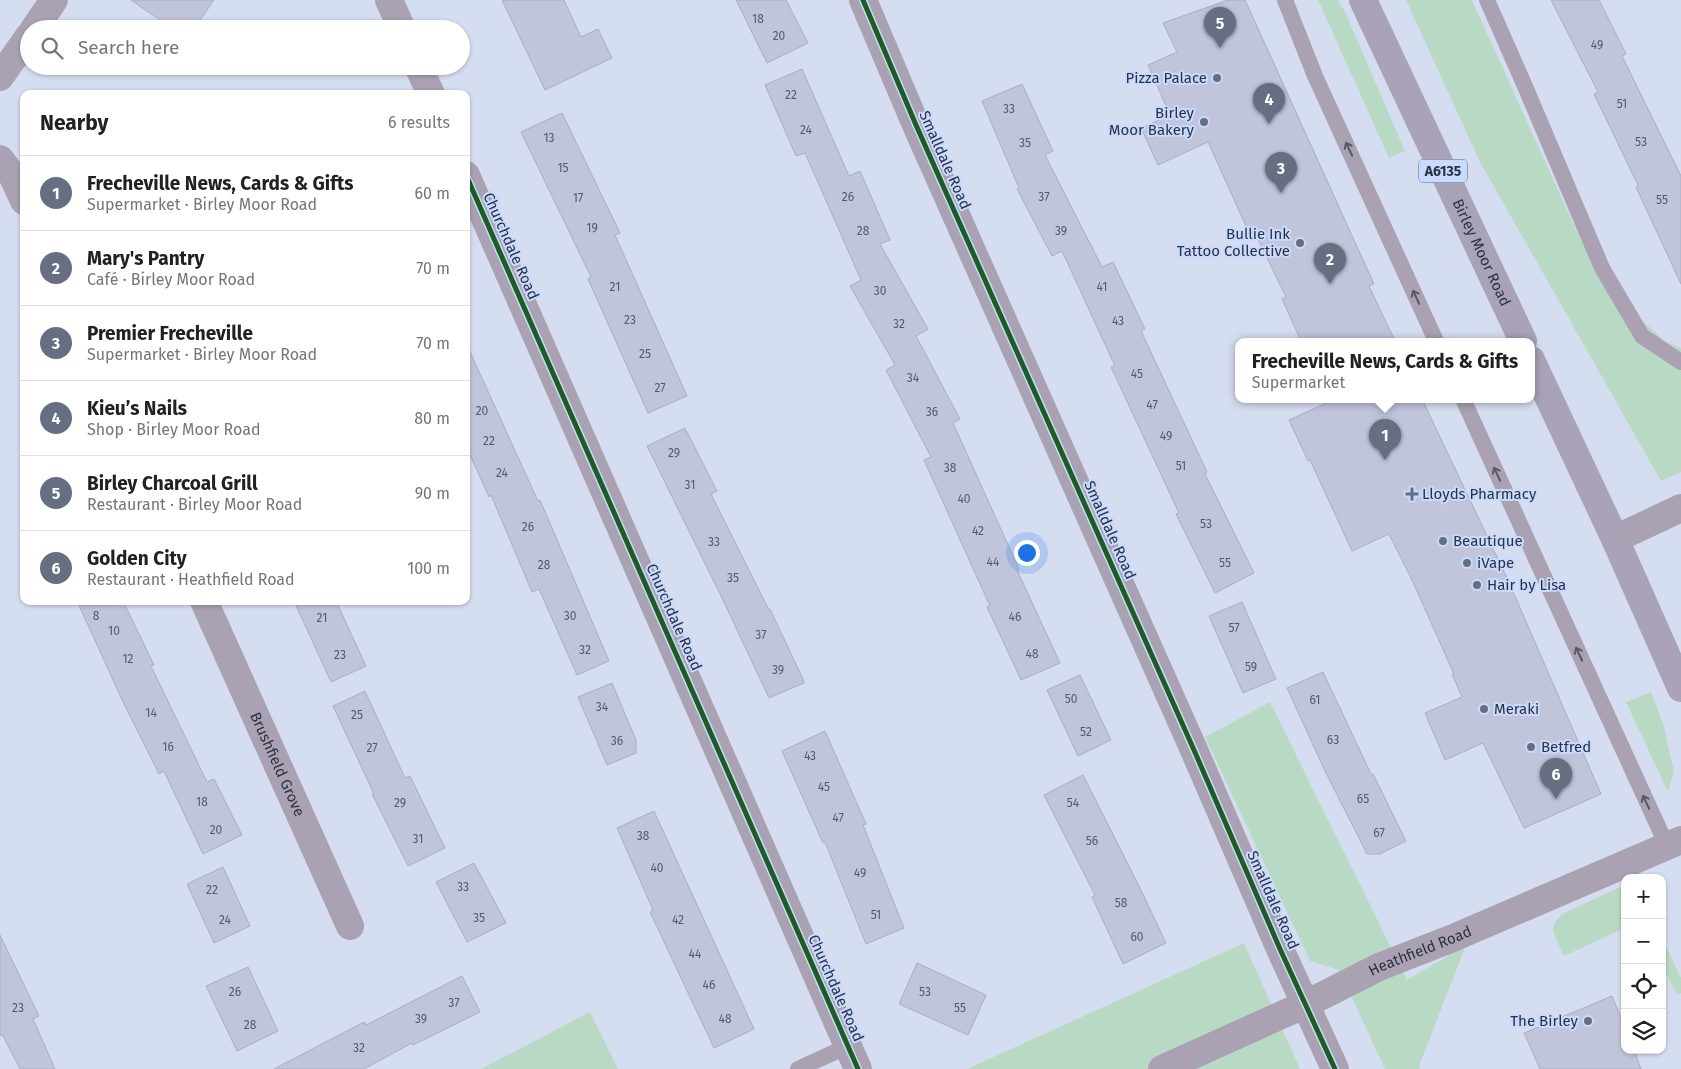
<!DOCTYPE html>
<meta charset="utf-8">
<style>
:root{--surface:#fff;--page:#f2f2f2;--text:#202124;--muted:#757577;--line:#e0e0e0;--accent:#666e81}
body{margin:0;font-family:"Fira Sans",sans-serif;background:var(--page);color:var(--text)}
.controls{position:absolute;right:15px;bottom:15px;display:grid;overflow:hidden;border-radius:10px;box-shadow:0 1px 4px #0004}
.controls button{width:45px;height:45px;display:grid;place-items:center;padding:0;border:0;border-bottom:1px solid var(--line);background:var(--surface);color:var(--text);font:25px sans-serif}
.you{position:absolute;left:1026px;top:552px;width:18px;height:18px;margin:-12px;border:4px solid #fff;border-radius:50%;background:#1a73e8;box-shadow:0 0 0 8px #1a73e833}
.badge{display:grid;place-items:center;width:32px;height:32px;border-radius:50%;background:var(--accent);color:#fff;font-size:16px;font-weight:700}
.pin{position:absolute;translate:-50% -41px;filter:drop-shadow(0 1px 2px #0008)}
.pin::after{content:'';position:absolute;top:26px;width:18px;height:15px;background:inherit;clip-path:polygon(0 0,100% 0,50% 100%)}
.popup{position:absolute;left:1235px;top:338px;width:300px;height:65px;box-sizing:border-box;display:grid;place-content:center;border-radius:10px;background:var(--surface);filter:drop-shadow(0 1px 4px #0005);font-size:16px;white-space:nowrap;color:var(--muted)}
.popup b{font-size:19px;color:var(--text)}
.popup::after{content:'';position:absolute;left:50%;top:100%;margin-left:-10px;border:10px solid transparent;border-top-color:var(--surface)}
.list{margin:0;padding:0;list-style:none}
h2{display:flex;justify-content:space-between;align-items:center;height:65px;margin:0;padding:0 20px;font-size:21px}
h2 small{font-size:16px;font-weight:400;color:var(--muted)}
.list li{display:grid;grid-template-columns:32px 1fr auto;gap:15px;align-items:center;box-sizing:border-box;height:75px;padding:0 20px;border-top:1px solid var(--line)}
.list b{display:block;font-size:19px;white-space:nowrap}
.list p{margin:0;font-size:16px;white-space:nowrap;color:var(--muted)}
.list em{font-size:16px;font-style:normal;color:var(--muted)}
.icon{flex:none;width:28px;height:28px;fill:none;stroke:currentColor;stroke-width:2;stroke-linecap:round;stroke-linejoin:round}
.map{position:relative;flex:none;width:1681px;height:1069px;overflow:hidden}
.search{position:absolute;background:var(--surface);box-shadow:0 1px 4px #0004;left:20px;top:20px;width:450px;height:55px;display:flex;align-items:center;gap:12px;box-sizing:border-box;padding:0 18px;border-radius:28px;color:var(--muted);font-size:19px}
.panel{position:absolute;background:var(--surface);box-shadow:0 1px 4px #0004;left:20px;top:90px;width:450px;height:515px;border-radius:10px}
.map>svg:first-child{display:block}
.green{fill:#b8dac4}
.building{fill:#c1c5db;stroke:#aaaebf}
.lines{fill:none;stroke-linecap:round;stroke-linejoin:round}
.service{stroke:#aaa2b2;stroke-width:16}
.minor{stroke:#aaa2b2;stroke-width:28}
.tertiary{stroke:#aaa2b2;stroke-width:28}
.primary{stroke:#aaa3b7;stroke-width:28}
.cycleway-casing{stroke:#c8dafe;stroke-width:8}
.cycleway{stroke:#1b5e20;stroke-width:5}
.oneway{stroke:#57596a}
.poi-dot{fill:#666e81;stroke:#c8dafe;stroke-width:2}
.labels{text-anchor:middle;stroke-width:4;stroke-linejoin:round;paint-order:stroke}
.number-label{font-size:12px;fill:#535a6d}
.shield{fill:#c8dafe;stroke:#59647c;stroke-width:1}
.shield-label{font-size:14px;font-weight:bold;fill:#2a3244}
.poi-label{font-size:15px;fill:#2a3244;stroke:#c8dafe;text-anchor:start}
.street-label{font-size:15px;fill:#2a3244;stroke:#c8dafe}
</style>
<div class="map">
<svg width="1681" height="1069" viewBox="0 0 1681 1069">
<rect width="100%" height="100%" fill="#d5def1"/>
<!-- green -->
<path class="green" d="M1318,0H1338L1345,12L1405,151L1389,158Z
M1406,0H1472L1572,221L1610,292L1666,342L1681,348V472L1661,481L1479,160Z
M1651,692L1664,727L1674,771L1668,792L1626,702Z
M1270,702L1407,980L1466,945L1419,1066L1420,1069H1385L1339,970L1310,961L1205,737Z
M1625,885V928L1564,956L1553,932L1554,923L1562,914Z
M1662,938L1681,978V993L1677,995L1662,965Z
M1244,943L1300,1069H967Z
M590,1012L618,1069H481Z"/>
<!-- building -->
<path class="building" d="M131,0H214L194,29H173Z
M502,0H564L581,37L598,29L612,58L545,90Z
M736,0H786L808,43L767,63Z
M1228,0H1245L1374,284L1369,286L1395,341H1301L1282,299L1286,297L1256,235L1251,237L1208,142L1158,165L1141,128L1170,115L1148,65L1177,52L1163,23Z
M1551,0H1599L1626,54L1622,56L1681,176V284L1636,187L1638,185L1594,94L1598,92Z
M802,69L849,176L860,171L890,240L880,244L928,329L916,336L960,419L953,423L1019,569L1017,570L1060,663L1021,680L987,607L990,606L924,460L931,457L886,370L895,365L850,286L861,280L805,153L796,156L765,85Z
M1022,84L1053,151L1045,155L1102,267L1113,262L1145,329L1141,331L1207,472L1205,474L1254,573L1215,593L1176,514L1179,513L1111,367L1115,366L1062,251L1052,256L1017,189L1019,188L982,101Z
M562,113L620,233L615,235L687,396L648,413L588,279L591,277L521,132Z
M466,343L538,501L540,500L609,661L577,675L539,589L532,592L491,495L489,497L466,446Z
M1335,399H1422L1508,580L1601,794L1524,828L1483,743L1445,760L1425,713L1462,697L1452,674H1454L1412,580L1389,534L1352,551L1310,460L1308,461L1289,420Z
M685,428L717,491L711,494L769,610L770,609L803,679L804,683L769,698L722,598L647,446Z
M77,601H123L154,665L151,666L207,782L214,779L242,835L203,854L164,771L159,774L124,704Z
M294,601H336L366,666L331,682Z
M1242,602L1276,679L1243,693L1209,616Z
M1323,672L1371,774H1373L1406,841L1380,854H1367L1324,769L1287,688Z
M1080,675L1111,740L1078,756L1047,690Z
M612,683L636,740V753L607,765L578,697Z
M365,691L405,778L410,776L445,848L408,866L372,794H374L333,706Z
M825,731L866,824L863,825L904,928L866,944L825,842L823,843L782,751Z
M1083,775L1140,888L1166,943L1123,964L1092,897L1095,895L1044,795Z
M654,811L754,1029L714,1048L650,912L653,910L617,828Z
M474,863L506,923L467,942L436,882Z
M223,867L250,926L214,943L187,884Z
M0,935L39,1016L33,1019L55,1069H20L2,1034L0,1036Z
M917,963L986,995L968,1035L899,1004Z
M248,967L278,1031L237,1051L206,986Z
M462,976L480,1012L413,1045L412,1043L364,1069H274L364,1022L366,1025Z
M1612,996L1625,1028V1050H1634L1641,1069H1540L1524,1033Z"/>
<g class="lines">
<!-- service -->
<path class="service" d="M1285,0L1315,76L1436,341
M1487,0L1524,84L1602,268L1642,336L1681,362
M1463,399L1667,846
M798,1069L848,1046"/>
<!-- minor -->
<g class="minor">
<path d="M389,0L402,29"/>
<path d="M863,0L916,125L1194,750L1280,949L1335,1069"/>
<path d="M418,66L431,94"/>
<path d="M0,159L12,175L24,201"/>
<path d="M466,175L858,1069"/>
<path d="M1615,539L1681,508"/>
<path id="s1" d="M204,601L350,926"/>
<path id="s2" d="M1162,1069L1306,1004L1379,967L1453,938L1681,840"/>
</g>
<!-- tertiary -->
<path class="tertiary" d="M34,29L54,0
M0,77L29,36"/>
<!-- primary -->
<g class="primary">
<path id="s3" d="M1363,0L1523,341"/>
<path d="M1531,360L1615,539L1681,688"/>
</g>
<!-- cycleway casing -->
<g class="cycleway-casing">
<path id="cycleway" d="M863,0L916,125L1194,750L1280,949L1335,1069
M466,175L858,1069"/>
</g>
<!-- cycleway -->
<use href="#cycleway" class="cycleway"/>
</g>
<!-- one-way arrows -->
<defs><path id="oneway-shaft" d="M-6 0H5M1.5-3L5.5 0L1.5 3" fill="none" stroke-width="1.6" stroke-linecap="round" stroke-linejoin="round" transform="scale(1.25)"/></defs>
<g class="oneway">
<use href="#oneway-shaft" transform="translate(1349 149) rotate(-115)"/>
<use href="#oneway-shaft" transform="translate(1416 297) rotate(-115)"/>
<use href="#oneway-shaft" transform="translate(1497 474) rotate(-115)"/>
<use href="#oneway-shaft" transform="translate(1579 654) rotate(-115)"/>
<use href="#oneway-shaft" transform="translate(1646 802) rotate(-115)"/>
</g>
<!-- markers -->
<g class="poi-dot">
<circle cx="1217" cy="78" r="5"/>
<circle cx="1204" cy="122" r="5"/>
<circle cx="1300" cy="243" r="5"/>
<path d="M1409.5 486.5h5v5h5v5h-5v5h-5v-5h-5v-5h5z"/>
<circle cx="1443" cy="541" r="5"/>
<circle cx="1467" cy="563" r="5"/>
<circle cx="1477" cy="585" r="5"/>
<circle cx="1484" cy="709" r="5"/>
<circle cx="1531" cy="747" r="5"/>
<circle cx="1588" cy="1021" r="5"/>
</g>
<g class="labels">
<!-- number labels -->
<g class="number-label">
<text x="758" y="23">18</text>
<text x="779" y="40">20</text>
<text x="1597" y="49">49</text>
<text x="791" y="99">22</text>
<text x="1622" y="108">51</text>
<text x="1009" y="113">33</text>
<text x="806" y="134">24</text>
<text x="549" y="142">13</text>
<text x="1641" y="146">53</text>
<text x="1025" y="147">35</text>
<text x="563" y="172">15</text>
<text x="848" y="201">26</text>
<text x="1044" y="201">37</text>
<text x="578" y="202">17</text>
<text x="1662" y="204">55</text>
<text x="592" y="232">19</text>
<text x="863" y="235">28</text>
<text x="1061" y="235">39</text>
<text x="615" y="291">21</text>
<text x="1102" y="291">41</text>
<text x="880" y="295">30</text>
<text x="630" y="324">23</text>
<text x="1118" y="325">43</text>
<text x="899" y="328">32</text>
<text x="645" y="358">25</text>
<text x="1137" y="378">45</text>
<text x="913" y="382">34</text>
<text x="660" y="392">27</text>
<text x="1152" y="409">47</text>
<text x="482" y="415">20</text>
<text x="932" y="416">36</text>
<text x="1166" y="440">49</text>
<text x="489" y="445">22</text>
<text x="674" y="457">29</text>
<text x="1181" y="470">51</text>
<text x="950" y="472">38</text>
<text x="502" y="477">24</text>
<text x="690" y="489">31</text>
<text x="964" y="503">40</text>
<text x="1206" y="528">53</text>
<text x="528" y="531">26</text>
<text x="978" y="535">42</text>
<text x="714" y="546">33</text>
<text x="993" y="566">44</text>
<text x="1225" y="567">55</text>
<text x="544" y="569">28</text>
<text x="733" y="582">35</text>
<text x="96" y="620">8</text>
<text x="570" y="620">30</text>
<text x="1015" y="621">46</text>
<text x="322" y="622">21</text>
<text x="1234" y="632">57</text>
<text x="114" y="635">10</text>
<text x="761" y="639">37</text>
<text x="585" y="654">32</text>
<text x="1032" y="658">48</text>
<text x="340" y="659">23</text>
<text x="128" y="663">12</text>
<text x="1251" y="671">59</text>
<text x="778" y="674">39</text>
<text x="1071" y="703">50</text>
<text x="1315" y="704">61</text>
<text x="602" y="711">34</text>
<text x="151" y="717">14</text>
<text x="357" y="719">25</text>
<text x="1086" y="736">52</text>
<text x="1333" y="744">63</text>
<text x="617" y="745">36</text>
<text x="168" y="751">16</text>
<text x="372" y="752">27</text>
<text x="810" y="760">43</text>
<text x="824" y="791">45</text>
<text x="1363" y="803">65</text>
<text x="202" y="806">18</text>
<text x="400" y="807">29</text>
<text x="1073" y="807">54</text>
<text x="838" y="822">47</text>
<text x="216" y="834">20</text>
<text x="1379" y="837">67</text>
<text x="643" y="840">38</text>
<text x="418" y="843">31</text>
<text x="1092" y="845">56</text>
<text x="657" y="872">40</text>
<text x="860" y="877">49</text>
<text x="463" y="891">33</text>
<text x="212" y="894">22</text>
<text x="1121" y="907">58</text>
<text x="876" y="919">51</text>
<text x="479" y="922">35</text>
<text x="225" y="924">24</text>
<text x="678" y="924">42</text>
<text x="1137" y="941">60</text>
<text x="695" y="958">44</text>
<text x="709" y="989">46</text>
<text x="235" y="996">26</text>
<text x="925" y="996">53</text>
<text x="454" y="1007">37</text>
<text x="18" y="1012">23</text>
<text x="960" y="1012">55</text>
<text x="421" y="1023">39</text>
<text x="725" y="1023">48</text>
<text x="250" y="1029">28</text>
<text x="359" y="1052">32</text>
</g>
<!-- shield labels -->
<rect class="shield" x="1419" y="159.5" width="48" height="23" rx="4"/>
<g class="shield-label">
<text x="1443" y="176">A6135</text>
</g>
<!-- poi labels -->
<g class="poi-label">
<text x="1207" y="83" text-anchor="end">Pizza Palace</text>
<text x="1194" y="118" text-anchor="end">Birley<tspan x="1194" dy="17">Moor Bakery</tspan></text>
<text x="1290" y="239" text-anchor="end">Bullie Ink<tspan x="1290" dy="17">Tattoo Collective</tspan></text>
<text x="1422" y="499">Lloyds Pharmacy</text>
<text x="1453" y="546">Beautique</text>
<text x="1477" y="568">iVape</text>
<text x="1487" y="590">Hair by Lisa</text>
<text x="1494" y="714">Meraki</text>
<text x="1541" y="752">Betfred</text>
<text x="1578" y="1026" text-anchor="end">The Birley</text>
</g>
<!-- street labels -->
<g class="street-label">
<text transform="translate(945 160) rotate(66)" y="5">Smalldale Road</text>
<text transform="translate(511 246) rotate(66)" y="5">Churchdale Road</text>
<text dy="5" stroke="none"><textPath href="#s3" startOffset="279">Birley Moor Road</textPath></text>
<text transform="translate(1110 530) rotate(66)" y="5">Smalldale Road</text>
<text transform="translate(674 617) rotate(66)" y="5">Churchdale Road</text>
<text dy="5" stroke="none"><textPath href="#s1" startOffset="179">Brushfield Grove</textPath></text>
<text transform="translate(1273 900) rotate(66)" y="5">Smalldale Road</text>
<text dy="5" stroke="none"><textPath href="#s2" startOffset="284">Heathfield Road</textPath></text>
<text transform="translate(836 988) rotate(66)" y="5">Churchdale Road</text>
</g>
</g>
</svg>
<div class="controls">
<button>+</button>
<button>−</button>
<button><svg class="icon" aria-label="locate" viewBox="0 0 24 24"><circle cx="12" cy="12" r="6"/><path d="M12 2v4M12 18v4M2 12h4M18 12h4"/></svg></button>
<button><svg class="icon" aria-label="layers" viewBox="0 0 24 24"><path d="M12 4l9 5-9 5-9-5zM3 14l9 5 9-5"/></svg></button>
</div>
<div class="you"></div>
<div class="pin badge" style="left:1385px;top:460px">1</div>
<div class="popup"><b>Frecheville News, Cards &amp; Gifts</b>Supermarket</div>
<div class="pin badge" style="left:1330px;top:284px">2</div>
<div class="pin badge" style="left:1281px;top:193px">3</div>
<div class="pin badge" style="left:1269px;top:124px">4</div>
<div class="pin badge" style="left:1220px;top:48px">5</div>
<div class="pin badge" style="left:1556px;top:799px">6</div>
<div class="search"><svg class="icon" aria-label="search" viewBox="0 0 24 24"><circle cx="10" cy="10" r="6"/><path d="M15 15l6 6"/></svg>Search here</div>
<section class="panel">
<h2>Nearby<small>6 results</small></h2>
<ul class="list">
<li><span class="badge">1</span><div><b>Frecheville News, Cards &amp; Gifts</b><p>Supermarket · Birley Moor Road</p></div><em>60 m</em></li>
<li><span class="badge">2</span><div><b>Mary's Pantry</b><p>Café · Birley Moor Road</p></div><em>70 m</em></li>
<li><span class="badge">3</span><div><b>Premier Frecheville</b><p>Supermarket · Birley Moor Road</p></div><em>70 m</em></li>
<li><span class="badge">4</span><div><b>Kieu’s Nails</b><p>Shop · Birley Moor Road</p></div><em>80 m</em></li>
<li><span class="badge">5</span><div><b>Birley Charcoal Grill</b><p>Restaurant · Birley Moor Road</p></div><em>90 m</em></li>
<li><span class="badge">6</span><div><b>Golden City</b><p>Restaurant · Heathfield Road</p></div><em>100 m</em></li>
</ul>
</section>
</div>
